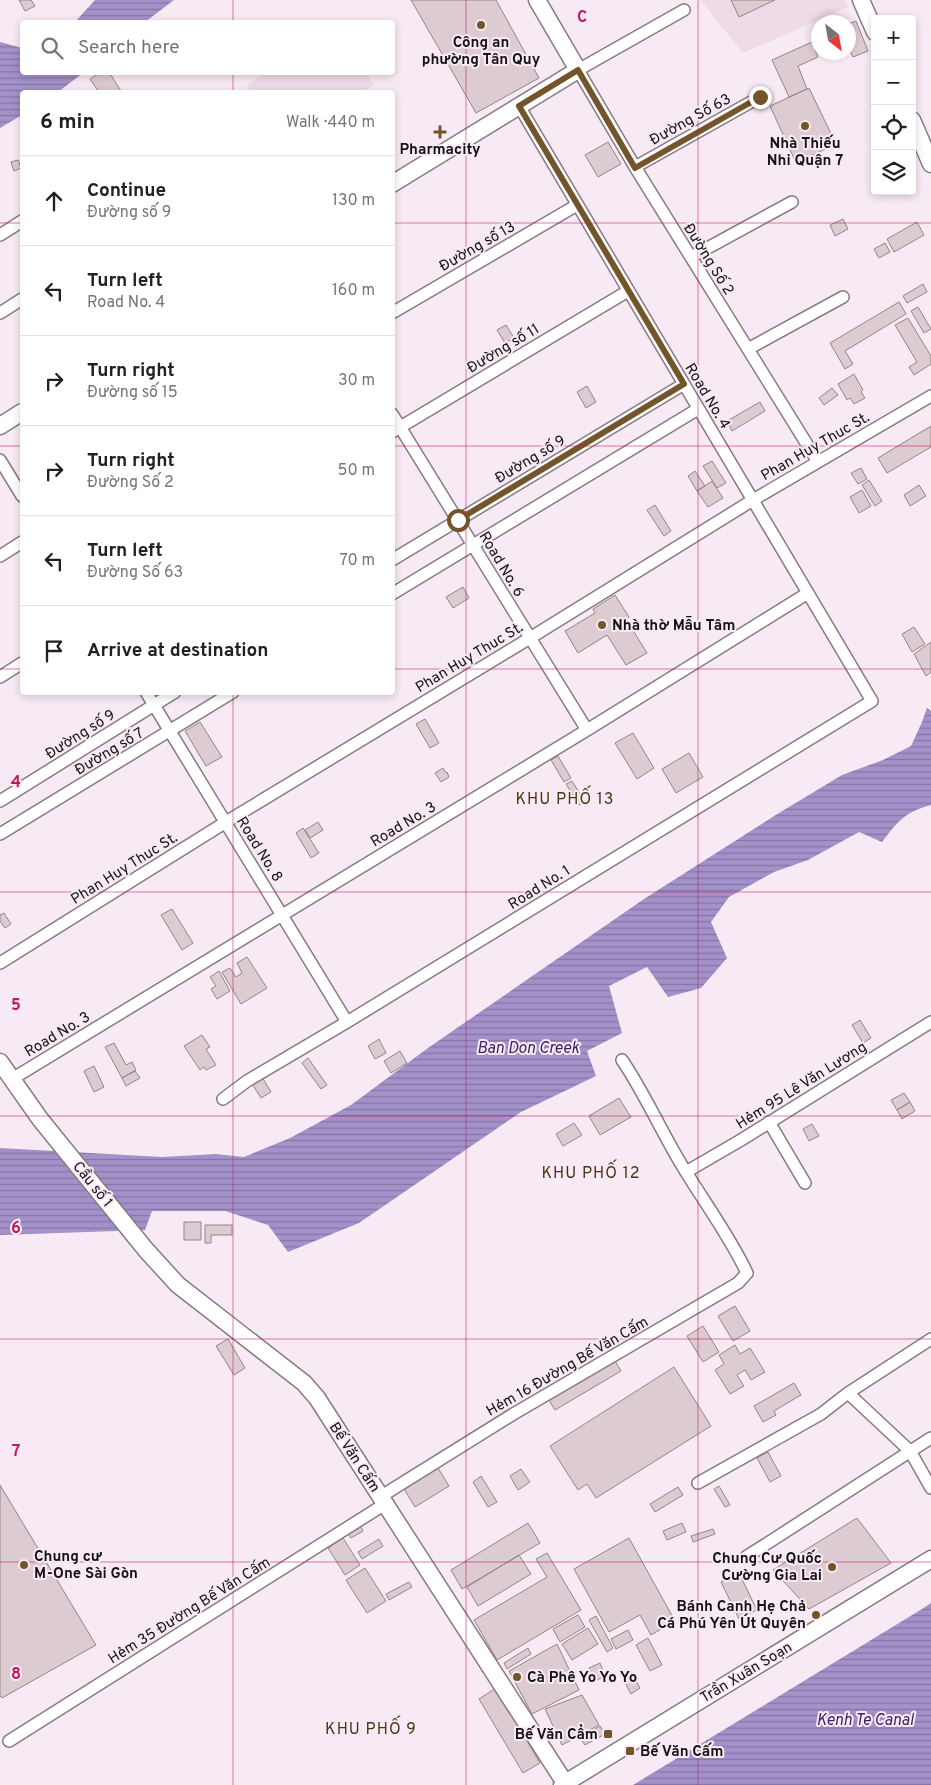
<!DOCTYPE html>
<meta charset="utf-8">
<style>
:root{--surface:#fff;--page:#f2f2f2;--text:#202124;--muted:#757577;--line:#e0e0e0}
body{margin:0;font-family:Overpass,sans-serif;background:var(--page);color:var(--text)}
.controls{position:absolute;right:15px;top:15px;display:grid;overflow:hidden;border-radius:5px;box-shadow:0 2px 8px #0003}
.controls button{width:45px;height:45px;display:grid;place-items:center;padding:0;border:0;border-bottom:1px solid var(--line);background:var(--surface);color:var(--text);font:25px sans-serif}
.compass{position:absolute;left:811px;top:15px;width:45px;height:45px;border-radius:50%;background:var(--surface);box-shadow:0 2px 8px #0003;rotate:149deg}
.stop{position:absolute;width:15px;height:15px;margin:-11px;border:4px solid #74542a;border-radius:50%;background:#fff}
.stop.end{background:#74542a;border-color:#fff;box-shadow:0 1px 5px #0008}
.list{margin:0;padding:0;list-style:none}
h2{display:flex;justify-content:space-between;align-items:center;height:65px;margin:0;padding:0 20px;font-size:21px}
h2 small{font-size:16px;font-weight:400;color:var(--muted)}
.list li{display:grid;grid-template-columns:32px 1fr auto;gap:15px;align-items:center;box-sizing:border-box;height:90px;padding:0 20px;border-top:1px solid var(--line)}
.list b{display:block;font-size:19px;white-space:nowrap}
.list p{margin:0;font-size:16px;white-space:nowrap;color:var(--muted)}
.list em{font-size:16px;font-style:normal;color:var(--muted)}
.icon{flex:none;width:28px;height:28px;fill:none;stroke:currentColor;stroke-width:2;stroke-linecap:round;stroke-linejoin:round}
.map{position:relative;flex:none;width:931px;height:1785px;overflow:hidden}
.search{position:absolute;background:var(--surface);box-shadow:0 2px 8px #0003;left:20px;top:20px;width:375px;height:55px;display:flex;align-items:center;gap:12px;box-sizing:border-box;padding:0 18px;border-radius:5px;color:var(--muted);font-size:19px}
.panel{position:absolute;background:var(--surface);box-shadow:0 2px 8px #0003;left:20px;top:90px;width:375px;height:605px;border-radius:5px}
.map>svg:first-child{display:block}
.built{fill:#efdae8}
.water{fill:url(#water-rules)}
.building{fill:#dccbd0;stroke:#94848a}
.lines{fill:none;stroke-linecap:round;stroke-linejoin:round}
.street-casing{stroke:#877b83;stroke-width:14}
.secondary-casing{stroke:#877b83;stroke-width:19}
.street{stroke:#fff;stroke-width:11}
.secondary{stroke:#fff;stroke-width:16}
.route{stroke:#74542a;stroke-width:6}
.grid{fill:none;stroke:#c2185b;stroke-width:1;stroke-opacity:0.55}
.poi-dot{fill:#74542a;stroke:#f8eaf4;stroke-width:2}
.labels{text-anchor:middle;stroke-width:4;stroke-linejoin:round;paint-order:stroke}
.poi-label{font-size:15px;font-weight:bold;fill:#161115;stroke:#f8eaf4;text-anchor:start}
.street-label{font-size:15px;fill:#161115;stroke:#f8eaf4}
.neighbourhood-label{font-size:16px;letter-spacing:1px;fill:#4b3210;stroke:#f8eaf4}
.water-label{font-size:16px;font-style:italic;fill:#3b2063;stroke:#f8eaf4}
.grid-label{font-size:16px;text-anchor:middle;font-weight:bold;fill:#c2185b;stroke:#f8eaf4;stroke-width:4;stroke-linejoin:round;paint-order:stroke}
</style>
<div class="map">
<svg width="931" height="1785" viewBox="0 0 931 1785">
<defs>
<pattern id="water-rules" width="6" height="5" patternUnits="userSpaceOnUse" patternTransform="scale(1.25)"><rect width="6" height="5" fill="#a392ca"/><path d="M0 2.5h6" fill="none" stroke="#8476a3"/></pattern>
</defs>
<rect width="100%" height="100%" fill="#f8eaf4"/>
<!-- built -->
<path class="built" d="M700,0H845L848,7L743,53Z
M366,72L374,85L364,92H251L247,85L266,73Z"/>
<!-- water -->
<path class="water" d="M95,0H174L145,22H75Z
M0,42L22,48V72L83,73L58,92H22V115L0,128Z
M927,708L931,711V805C905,812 898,821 882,842L859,832L808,860L774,872L729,897L711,922L727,958L701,988L668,997L647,967L609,986L622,1033L587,1051L596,1076L521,1112L359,1223L288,1252L268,1225L225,1211H152L145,1230L0,1235V1148L162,1157L216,1154L244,1157L290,1138L351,1105L428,1048L644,899L774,816L842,775L883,760L911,746L922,722Z
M931,1603V1785H633L922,1609Z"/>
<!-- building -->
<path class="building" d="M19,0H31L35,6L25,11Z
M411,0H496L539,78L476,113Z
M731,0H775L739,17Z
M856,21L868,51L853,57L848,47V24Z
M812,42L818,57L798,66L807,89L789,97L772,60Z
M101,72H109L121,91L99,92L90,79Z
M809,88L836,144L796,163L770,106Z
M608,142L621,164L598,177L585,155Z
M18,160L21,168L14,171L11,162Z
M843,219L848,229L835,236L830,225Z
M917,222L924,235L894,252L887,239Z
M885,243L890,252L879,258L874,249Z
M923,284L927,292L907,303L903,296Z
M899,302L906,314L845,351L853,364L845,369L830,343Z
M918,307L931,329L924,333L911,311Z
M908,318L931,356V364L914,375L909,367L917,362L895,325Z
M506,325L514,338L505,343L497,330Z
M854,374L863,390L861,392L865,398L854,404L850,398L847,400L838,384Z
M587,386L596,402L586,408L577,392Z
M832,388L838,395L824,405L819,398Z
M760,402L765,411L732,431L727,421Z
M931,426V447L887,473L878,458Z
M712,461L726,483L717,488L703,466Z
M861,468L867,479L858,484L851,473Z
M695,471L705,486L697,491L688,476Z
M869,480L882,501L875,506L862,485Z
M712,481L723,498L708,507L697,491Z
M919,485L926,496L910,506L904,495Z
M862,490L871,506L859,513L850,497Z
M655,505L671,531L664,536L647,510Z
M463,587L469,598L453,608L446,597Z
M615,595L629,617L626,619L647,653L626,665L607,635L578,653L565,631L595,613L593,609Z
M914,627L925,644L912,652L902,634Z
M931,642V672L926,676L914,654Z
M425,719L439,743L430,748L416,724Z
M200,722L222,757L206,766L185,731Z
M633,733L654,768L637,779L615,743Z
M689,753L703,777L676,793L662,769Z
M558,756L571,778L564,782L551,760Z
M443,768L446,773L447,772L449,777L441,782L435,773Z
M572,781L585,802L579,805L566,784Z
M318,822L323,830L310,838L305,830Z
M303,828L319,853L311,858L296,833Z
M172,909L193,943L182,950L161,915Z
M4,913L11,924L5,928L0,921V915Z
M247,957L267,988L241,1004L222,972L230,968L236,977L242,973L237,963Z
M219,971L230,991L217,999L211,989L216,986L210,977Z
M860,1020L871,1038L863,1043L852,1025Z
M202,1035L210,1047L206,1049L216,1065L206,1070L204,1067L200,1070L184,1046Z
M379,1039L386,1053L375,1059L368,1046Z
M114,1043L126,1065L132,1062L136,1070L122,1078L105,1047Z
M400,1051L407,1063L391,1073L384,1061Z
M308,1058L327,1085L321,1089L302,1063Z
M94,1066L104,1087L94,1092L84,1071Z
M135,1071L140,1078L126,1086L122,1078Z
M262,1077L271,1092L261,1098L252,1084Z
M904,1093L910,1102L897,1110L891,1100Z
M619,1098L631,1117L600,1135L589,1116Z
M910,1102L915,1111L902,1119L897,1110Z
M574,1123L582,1135L563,1146L556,1134Z
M812,1124L819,1136L809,1141L803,1129Z
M184,1222H201V1240H184Z
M205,1225H232V1235H211V1243H205Z
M735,1306L750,1331L733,1341L718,1316Z
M703,1326L719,1352L703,1362L687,1336Z
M228,1339L245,1368L234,1375L216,1346Z
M735,1345L740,1354L750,1348L765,1372L751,1380L745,1370L737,1375L744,1386L730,1394L715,1370L724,1364L719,1355Z
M615,1361L621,1371L555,1410L549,1400Z
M674,1367L711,1426L596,1498L587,1484L578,1490L550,1446Z
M794,1383L801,1395L774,1411L776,1415L763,1422L754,1406Z
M768,1452L781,1476L770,1482L757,1458Z
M438,1468L449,1486L415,1507L404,1489Z
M521,1469L530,1482L518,1490L510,1476Z
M481,1476L497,1502L488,1507L473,1482Z
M0,1485L96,1645L2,1698L0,1696Z
M719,1486L730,1505L725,1507L714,1489Z
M678,1487L683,1495L655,1512L650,1504Z
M857,1518L891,1563L809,1609L773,1570Z
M528,1523L540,1543L462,1589L451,1570Z
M682,1523L686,1532L667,1540L663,1531Z
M360,1525L363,1531L351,1538L347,1532Z
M713,1529L715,1534L693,1542L691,1536Z
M343,1538L360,1565L345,1575L328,1548Z
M629,1538L675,1621L651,1635L640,1615L609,1632L574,1569Z
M379,1539L383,1546L362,1559L358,1552Z
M547,1553L581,1610L497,1660L474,1620L547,1577L536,1559Z
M519,1555L531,1574L478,1606L467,1587Z
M365,1568L386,1601L367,1613L346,1580Z
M739,1573L757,1610L739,1619L721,1582Z
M409,1582L412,1587L389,1600L386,1594Z
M578,1615L585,1627L560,1642L553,1629Z
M596,1616L613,1648L607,1652L589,1620Z
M588,1628L598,1644L572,1660L562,1644Z
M628,1630L633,1640L616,1649L611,1639Z
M648,1638L662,1665L650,1671L636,1645Z
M557,1644L579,1690L532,1714L509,1671Z
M528,1648L531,1654L507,1669L504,1663Z
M600,1663L605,1676L595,1681L589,1668Z
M630,1670L640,1688L631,1694L621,1675Z
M496,1688L540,1763L523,1773L479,1699Z
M582,1695L599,1725L562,1745L545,1709Z
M600,1726L605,1734L585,1745L580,1738Z"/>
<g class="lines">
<!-- street casing -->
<g class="street-casing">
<path id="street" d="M684,10L578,70L635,167L818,462
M635,167L760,97
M0,235L22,221
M691,257L792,202
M0,313L22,299
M392,313L577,205
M748,349L843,297
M392,414L587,730
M392,432L628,291
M0,460L22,496
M0,556L22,542
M392,560L684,384
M392,594L698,409
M0,677L22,663
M146,692L347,1022
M0,801L175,692
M0,834L233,692
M0,963L226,822L530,638L753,500L931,396
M12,1079L587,730L808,593
M223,1099L247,1081L347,1022L872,701L519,106
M769,1122L805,1183
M686,1172L741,1140L931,1022
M848,1393L910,1451L931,1488
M698,1483L821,1414L848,1393L931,1339
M380,1497L515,1413L738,1283L747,1273C730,1237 707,1206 686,1172C663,1136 646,1095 622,1060
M746,1557L931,1438
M9,1741L385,1504"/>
</g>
<!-- secondary casing -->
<g class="secondary-casing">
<path id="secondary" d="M861,0L875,32
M912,120L931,164
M392,184L578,70L537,0
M0,426L22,412
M0,1062L40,1119L146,1250L178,1285L304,1383L317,1398L565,1783
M562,1785L931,1559"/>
</g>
<!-- street -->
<use href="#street" class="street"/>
<!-- secondary -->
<use href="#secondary" class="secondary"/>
</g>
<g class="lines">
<!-- route -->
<path class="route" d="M458,520L684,384L519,106L578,70L635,168L760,97"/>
</g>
<!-- grid -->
<path class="grid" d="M233,0V22M466,0V1785M698,0V1785M233,72V92M0,223H22M392,223H931M0,446H22M392,446H931M0,669H22M392,669H931M233,692V1785M0,892H931M0,1116H931M0,1339H931M0,1562H931"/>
<!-- markers -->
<g class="poi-dot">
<circle cx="481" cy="25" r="5"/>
<circle cx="805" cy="126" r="5"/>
<path d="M437.5 124.5h5v5h5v5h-5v5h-5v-5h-5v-5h5z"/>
<circle cx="602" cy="625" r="5"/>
<circle cx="24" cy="1565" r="5"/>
<circle cx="832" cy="1567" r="5"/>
<circle cx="816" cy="1615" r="5"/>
<circle cx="517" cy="1677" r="5"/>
<rect x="603" y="1729" width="10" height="10" rx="2.5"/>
<rect x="625" y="1746" width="10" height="10" rx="2.5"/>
</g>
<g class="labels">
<!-- poi labels -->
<g class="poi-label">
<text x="481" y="47" text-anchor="middle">Công an<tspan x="481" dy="17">phường Tân Quy</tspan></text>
<text x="805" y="148" text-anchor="middle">Nhà Thiếu<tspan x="805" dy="17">Nhi Quận 7</tspan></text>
<text x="440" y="154" text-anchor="middle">Pharmacity</text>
<text x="612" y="630">Nhà thờ Mẫu Tâm</text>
<text x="34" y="1561">Chung cư<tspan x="34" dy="17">M-One Sài Gòn</tspan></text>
<text x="822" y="1563" text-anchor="end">Chung Cư Quốc<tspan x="822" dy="17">Cường Gia Lai</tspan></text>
<text x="806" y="1611" text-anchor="end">Bánh Canh Hẹ Chả<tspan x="806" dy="17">Cá Phú Yên Út Quyên</tspan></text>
<text x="527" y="1682">Cà Phê Yo Yo Yo</text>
<text x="598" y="1739" text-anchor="end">Bế Văn Cẩm</text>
<text x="640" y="1756">Bế Văn Cấm</text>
</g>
<!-- street labels -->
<g class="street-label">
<text transform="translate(690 119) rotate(-29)" y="5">Đường Số 63</text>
<text transform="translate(477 246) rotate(-30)" y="5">Đường số 13</text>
<text transform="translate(709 259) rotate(58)" y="5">Đường Số 2</text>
<text transform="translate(503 348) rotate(-31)" y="5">Đường số 11</text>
<text transform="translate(708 396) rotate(59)" y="5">Road No. 4</text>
<text transform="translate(815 446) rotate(-30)" y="5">Phan Huy Thuc St.</text>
<text transform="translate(530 459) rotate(-31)" y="5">Đường số 9</text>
<text transform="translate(502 564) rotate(59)" y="5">Road No. 6</text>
<text transform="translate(469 657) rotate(-31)" y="5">Phan Huy Thuc St.</text>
<text transform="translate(80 734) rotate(-32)" y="5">Đường số 9</text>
<text transform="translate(109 751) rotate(-31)" y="5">Đường số 7</text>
<text transform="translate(403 824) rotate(-31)" y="5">Road No. 3</text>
<text transform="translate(260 849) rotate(58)" y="5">Road No. 8</text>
<text transform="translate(124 868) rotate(-32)" y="5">Phan Huy Thuc St.</text>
<text transform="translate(539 887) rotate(-32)" y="5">Road No. 1</text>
<text transform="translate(57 1034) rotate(-31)" y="5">Road No. 3</text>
<text transform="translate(801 1085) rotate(-32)" y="5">Hẻm 95 Lê Văn Lương</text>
<text transform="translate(93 1184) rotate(51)" y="5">Cầu số 1</text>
<text transform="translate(567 1366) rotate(-30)" y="5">Hẻm 16 Đường Bế Văn Cấm</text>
<text transform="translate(355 1457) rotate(57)" y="5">Bế Văn Cấm</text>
<text transform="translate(189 1610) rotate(-32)" y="5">Hẻm 35 Đường Bế Văn Cấm</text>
<text transform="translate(746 1672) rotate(-31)" y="5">Trần Xuân Soạn</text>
</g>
<!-- neighbourhood labels -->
<g class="neighbourhood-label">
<text x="565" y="804">KHU PHỐ 13</text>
<text x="591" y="1178">KHU PHỐ 12</text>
<text x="371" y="1734">KHU PHỐ 9</text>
</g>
<!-- water labels -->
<g class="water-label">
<text x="528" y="1053">Ban Don Creek</text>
<text x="865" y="1725">Kenh Te Canal</text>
</g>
</g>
<g class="grid-label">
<text x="582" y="22">C</text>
<text x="16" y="787">4</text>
<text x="16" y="1010">5</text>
<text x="16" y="1233">6</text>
<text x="16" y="1456">7</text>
<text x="16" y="1679">8</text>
</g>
</svg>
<div class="controls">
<button>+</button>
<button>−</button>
<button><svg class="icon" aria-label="locate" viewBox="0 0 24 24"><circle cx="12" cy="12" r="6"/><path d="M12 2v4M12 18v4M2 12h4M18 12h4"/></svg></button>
<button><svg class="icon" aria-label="layers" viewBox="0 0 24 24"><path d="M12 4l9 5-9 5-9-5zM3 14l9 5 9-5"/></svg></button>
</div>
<svg class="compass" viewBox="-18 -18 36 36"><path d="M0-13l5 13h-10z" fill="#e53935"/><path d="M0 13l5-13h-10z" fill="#757577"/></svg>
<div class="stop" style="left:458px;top:520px"></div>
<div class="stop end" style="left:760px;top:97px"></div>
<div class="search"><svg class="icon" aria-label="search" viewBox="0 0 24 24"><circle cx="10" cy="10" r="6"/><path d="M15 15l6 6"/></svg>Search here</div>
<section class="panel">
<h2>6 min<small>Walk · 440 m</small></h2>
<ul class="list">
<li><svg class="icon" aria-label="ahead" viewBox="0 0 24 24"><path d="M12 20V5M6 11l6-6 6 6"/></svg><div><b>Continue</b><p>Đường số 9</p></div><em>130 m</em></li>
<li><svg class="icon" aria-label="left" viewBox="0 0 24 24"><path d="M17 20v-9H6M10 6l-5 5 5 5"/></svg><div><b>Turn left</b><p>Road No. 4</p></div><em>160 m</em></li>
<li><svg class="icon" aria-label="right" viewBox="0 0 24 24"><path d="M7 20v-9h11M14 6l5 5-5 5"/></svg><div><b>Turn right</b><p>Đường số 15</p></div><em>30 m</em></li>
<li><svg class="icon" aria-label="right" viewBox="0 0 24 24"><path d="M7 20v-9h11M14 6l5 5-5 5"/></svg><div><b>Turn right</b><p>Đường Số 2</p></div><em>50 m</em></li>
<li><svg class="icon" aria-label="left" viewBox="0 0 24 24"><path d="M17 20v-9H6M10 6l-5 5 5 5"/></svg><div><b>Turn left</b><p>Đường Số 63</p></div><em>70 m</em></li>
<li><svg class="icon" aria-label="arrive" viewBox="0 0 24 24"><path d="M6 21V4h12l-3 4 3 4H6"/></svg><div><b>Arrive at destination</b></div></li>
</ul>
</section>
</div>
